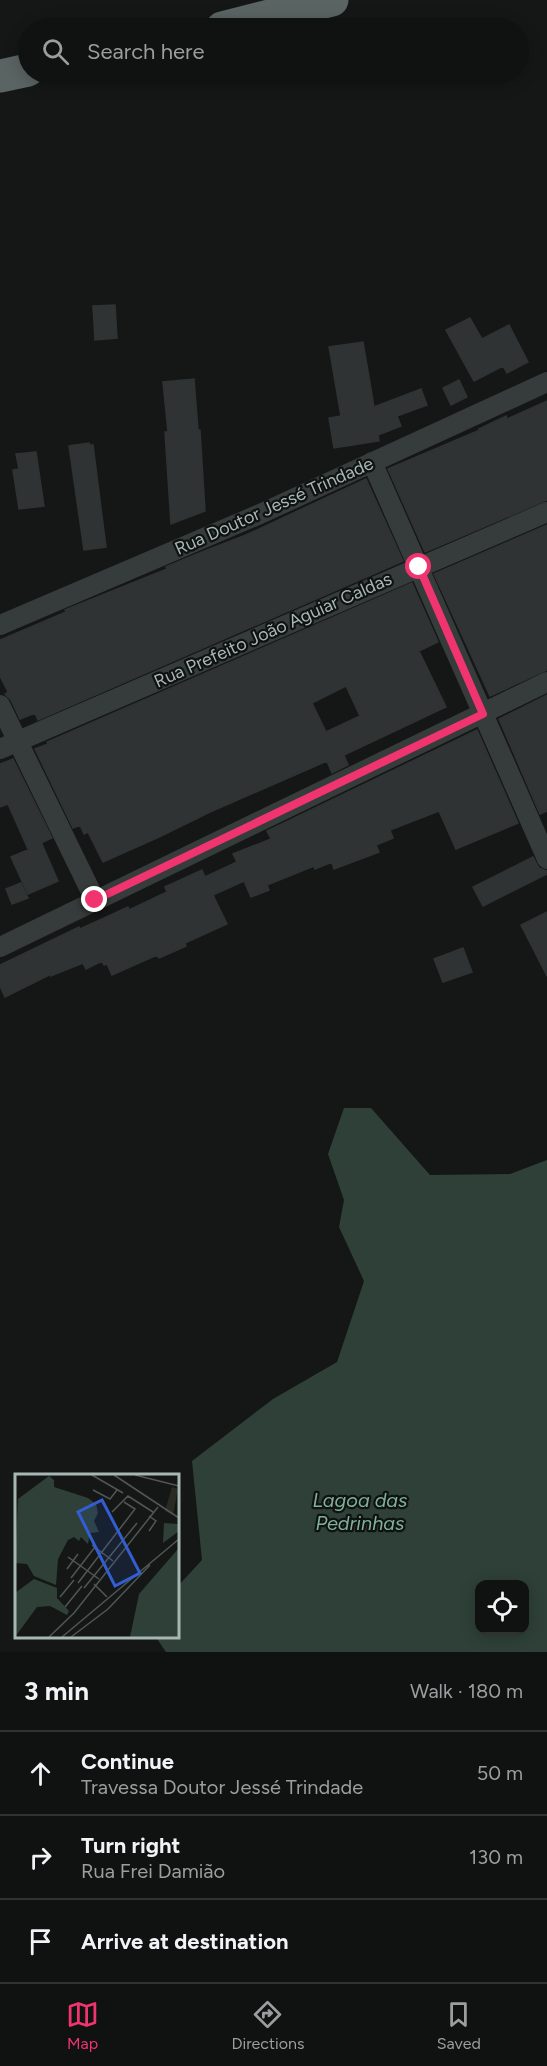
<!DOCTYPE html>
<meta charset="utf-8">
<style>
:root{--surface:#101111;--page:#191a1a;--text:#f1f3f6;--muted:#9c9d9f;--line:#303131;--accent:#f03470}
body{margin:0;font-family:Figtree,sans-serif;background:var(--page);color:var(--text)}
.controls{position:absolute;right:18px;bottom:18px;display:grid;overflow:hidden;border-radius:12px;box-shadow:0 3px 15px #0003}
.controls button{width:54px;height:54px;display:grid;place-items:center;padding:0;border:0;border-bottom:2px solid var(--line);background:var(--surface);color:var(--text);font:30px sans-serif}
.stop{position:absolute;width:18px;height:18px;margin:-14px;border:4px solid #f03470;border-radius:50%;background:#fff}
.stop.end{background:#f03470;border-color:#fff;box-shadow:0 2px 6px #0008}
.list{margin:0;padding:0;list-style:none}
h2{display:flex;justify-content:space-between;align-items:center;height:78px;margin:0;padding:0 24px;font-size:26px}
h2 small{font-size:20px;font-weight:400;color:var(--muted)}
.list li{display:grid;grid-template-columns:39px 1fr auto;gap:18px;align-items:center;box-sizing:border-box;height:84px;padding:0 24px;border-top:2px solid var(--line)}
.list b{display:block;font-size:22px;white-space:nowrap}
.list p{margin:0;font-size:20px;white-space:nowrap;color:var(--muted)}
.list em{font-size:20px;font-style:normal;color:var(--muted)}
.icon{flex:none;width:33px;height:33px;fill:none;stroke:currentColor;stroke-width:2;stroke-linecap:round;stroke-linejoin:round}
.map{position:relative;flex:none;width:547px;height:1652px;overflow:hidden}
.search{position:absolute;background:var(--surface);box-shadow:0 3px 15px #0003;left:18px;right:18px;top:18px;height:66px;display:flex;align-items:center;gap:15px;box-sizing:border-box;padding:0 21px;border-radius:33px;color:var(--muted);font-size:22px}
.sheet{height:330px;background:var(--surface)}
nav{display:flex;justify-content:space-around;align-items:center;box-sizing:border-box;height:84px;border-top:2px solid var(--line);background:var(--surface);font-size:16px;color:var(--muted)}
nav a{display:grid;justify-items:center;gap:3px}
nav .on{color:var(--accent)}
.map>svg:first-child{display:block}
.water{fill:#2e4037;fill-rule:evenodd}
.building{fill:#303333;stroke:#2f3333;stroke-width:1.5;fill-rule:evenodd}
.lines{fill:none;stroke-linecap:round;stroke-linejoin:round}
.minor{stroke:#363c3b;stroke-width:20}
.trunk{stroke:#5a6462;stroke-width:33}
.route{stroke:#f03470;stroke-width:8}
.labels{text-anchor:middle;stroke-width:4.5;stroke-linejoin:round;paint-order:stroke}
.street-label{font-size:18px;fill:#a7b7b3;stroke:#101212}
.water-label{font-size:20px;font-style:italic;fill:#7eb298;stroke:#101212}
.inset-road{fill:none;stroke:#4f5755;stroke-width:1.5}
.view{fill:#325ed2;fill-opacity:0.15;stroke:#325ed2;stroke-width:3}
.inset-edge{fill:none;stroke:#a7b7b3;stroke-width:3}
</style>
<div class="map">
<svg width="547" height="1652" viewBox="0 0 547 1652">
<rect width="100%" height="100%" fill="#151717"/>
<!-- water -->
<path class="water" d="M344,1108H371L430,1175L510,1174L547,1160V1652H166L155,1636H177V1587L202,1560L192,1461L273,1399L337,1362L364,1281L339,1227L344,1200L328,1154ZM480,1584H524V1630H480Z"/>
<!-- building -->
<path class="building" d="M115,305L117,338L95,340L93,306Z
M470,318L482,339L509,325L528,362L507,373L503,366L474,381L446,330Z
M363,342L374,407L421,389L427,405L397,416L401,426L378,435L379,441L334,448L329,418L341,416L329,347Z
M194,379L198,430H200L205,511L171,524L165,432H168L163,382Z
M459,380L467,397L451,405L443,388Z
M547,401V500L425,552L388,469L480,430L479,429L506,416L507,419Z
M89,443V445H93L106,547L84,550L69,446Z
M36,452L44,506L19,509L13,470L19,469L16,454Z
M366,479L403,561L38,720L35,713L20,719L11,700L5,694L8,692L0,676V640L66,612L65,610L167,569L166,567L197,554L246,535Z
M547,525V670L490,696L434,574Z
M412,583L438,642L419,651L446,707L344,755L348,765L332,773L327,761L210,812L159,837L103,862L88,832L84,834L80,825L73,828L35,749L48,744L47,742ZM346,686L360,716L326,732L312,703Z
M547,695V811L540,814L499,719Z
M477,730L518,823L456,849L439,811L390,830L393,838L376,845L379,852L334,869L332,862L315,869L314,866L267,885L269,890L251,897L244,881L213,895L227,924L185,943L186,946L159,958L157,955L112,975L107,964L104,965L102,961L86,969L83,963L51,976V974L5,997L0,986V965L79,927L80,929L128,907L129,910L167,892L165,887L202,870L205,877L237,862L233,854L271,839L267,831Z
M13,759L52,838L28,849L8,804L0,807V764Z
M42,844L58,881L28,894L11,857Z
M533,857L539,868L547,871V874L483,906L473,887Z
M21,883L28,898L12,904L6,889Z
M547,912V976L521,925Z
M463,948L472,972L443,982L434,959Z"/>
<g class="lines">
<!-- minor -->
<path class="minor" d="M372,462L547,859
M0,625L260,514L547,382
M0,705L95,900
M0,749L547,512
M0,947L547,682"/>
<!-- trunk -->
<path class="trunk" d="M222,28L332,0
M0,76L28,70"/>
</g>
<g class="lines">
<!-- route -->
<path class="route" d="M95,900L483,714L419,567"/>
</g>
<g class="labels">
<!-- street labels -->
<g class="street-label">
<text transform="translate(274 506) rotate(-24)" y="6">Rua Doutor Jessé Trindade</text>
<text transform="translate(273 630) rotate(-24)" y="6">Rua Prefeito João Aguiar Caldas</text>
</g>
<!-- water labels -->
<g class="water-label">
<text x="360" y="1507">Lagoa das<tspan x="360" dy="23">Pedrinhas</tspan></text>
</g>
</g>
<!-- overview -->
<g transform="translate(15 1474)">
<rect width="164" height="164" fill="#151717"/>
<path d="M157,13L163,15L158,41L150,37Z" fill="#292a21"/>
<path d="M34,2L39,6V13L73,24L81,30L83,39L79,47L84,58L75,59L73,70L66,63L64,67L59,63L53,66L43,85L41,111L19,102L12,90L0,89L3,25ZM149,49L163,50L164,57L148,69ZM163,75V163H115L124,120ZM19,105L42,114V124L54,137L52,141L35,132L22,133L0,163V119Z" fill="#2e4037"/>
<path class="inset-road" d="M77,1L108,19M99,1L164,44M120,1L164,12M78,16L95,25L102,16M97,38L113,22L138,38M134,57L141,47L134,42M77,71L98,87M53,83L84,105M52,95L63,80M56,104L80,73M63,109L120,35L109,28M79,110L92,123M69,114L122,49M45,123L59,106M50,133L67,112M34,163L59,139L143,33M47,163L164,65M56,163L93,135L135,91"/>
<path class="view" d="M87,26L125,99L100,112L63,38Z"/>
<rect width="164" height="164" class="inset-edge"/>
</g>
</svg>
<div class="controls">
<button><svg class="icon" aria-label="locate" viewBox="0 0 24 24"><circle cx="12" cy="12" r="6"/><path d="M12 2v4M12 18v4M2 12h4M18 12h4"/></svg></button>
</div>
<div class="stop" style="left:419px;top:567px"></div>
<div class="stop end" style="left:95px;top:900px"></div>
<div class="search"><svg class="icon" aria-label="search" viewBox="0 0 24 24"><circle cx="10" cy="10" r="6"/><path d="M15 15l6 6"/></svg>Search here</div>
</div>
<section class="sheet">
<h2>3 min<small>Walk · 180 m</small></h2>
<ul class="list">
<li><svg class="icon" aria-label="ahead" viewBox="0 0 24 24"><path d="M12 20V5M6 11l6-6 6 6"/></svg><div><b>Continue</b><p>Travessa Doutor Jessé Trindade</p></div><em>50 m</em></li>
<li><svg class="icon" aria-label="right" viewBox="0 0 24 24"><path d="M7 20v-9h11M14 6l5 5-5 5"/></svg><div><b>Turn right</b><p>Rua Frei Damião</p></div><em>130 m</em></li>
<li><svg class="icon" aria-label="arrive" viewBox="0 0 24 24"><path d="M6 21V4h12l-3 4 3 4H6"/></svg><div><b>Arrive at destination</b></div></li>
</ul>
</section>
<nav>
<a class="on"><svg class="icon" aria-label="map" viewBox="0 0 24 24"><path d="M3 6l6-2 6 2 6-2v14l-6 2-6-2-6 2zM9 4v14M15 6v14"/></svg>Map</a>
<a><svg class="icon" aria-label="directions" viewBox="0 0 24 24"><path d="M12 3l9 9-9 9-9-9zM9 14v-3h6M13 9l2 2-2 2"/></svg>Directions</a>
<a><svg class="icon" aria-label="saved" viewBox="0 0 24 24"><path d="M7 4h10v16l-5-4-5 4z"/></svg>Saved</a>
</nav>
